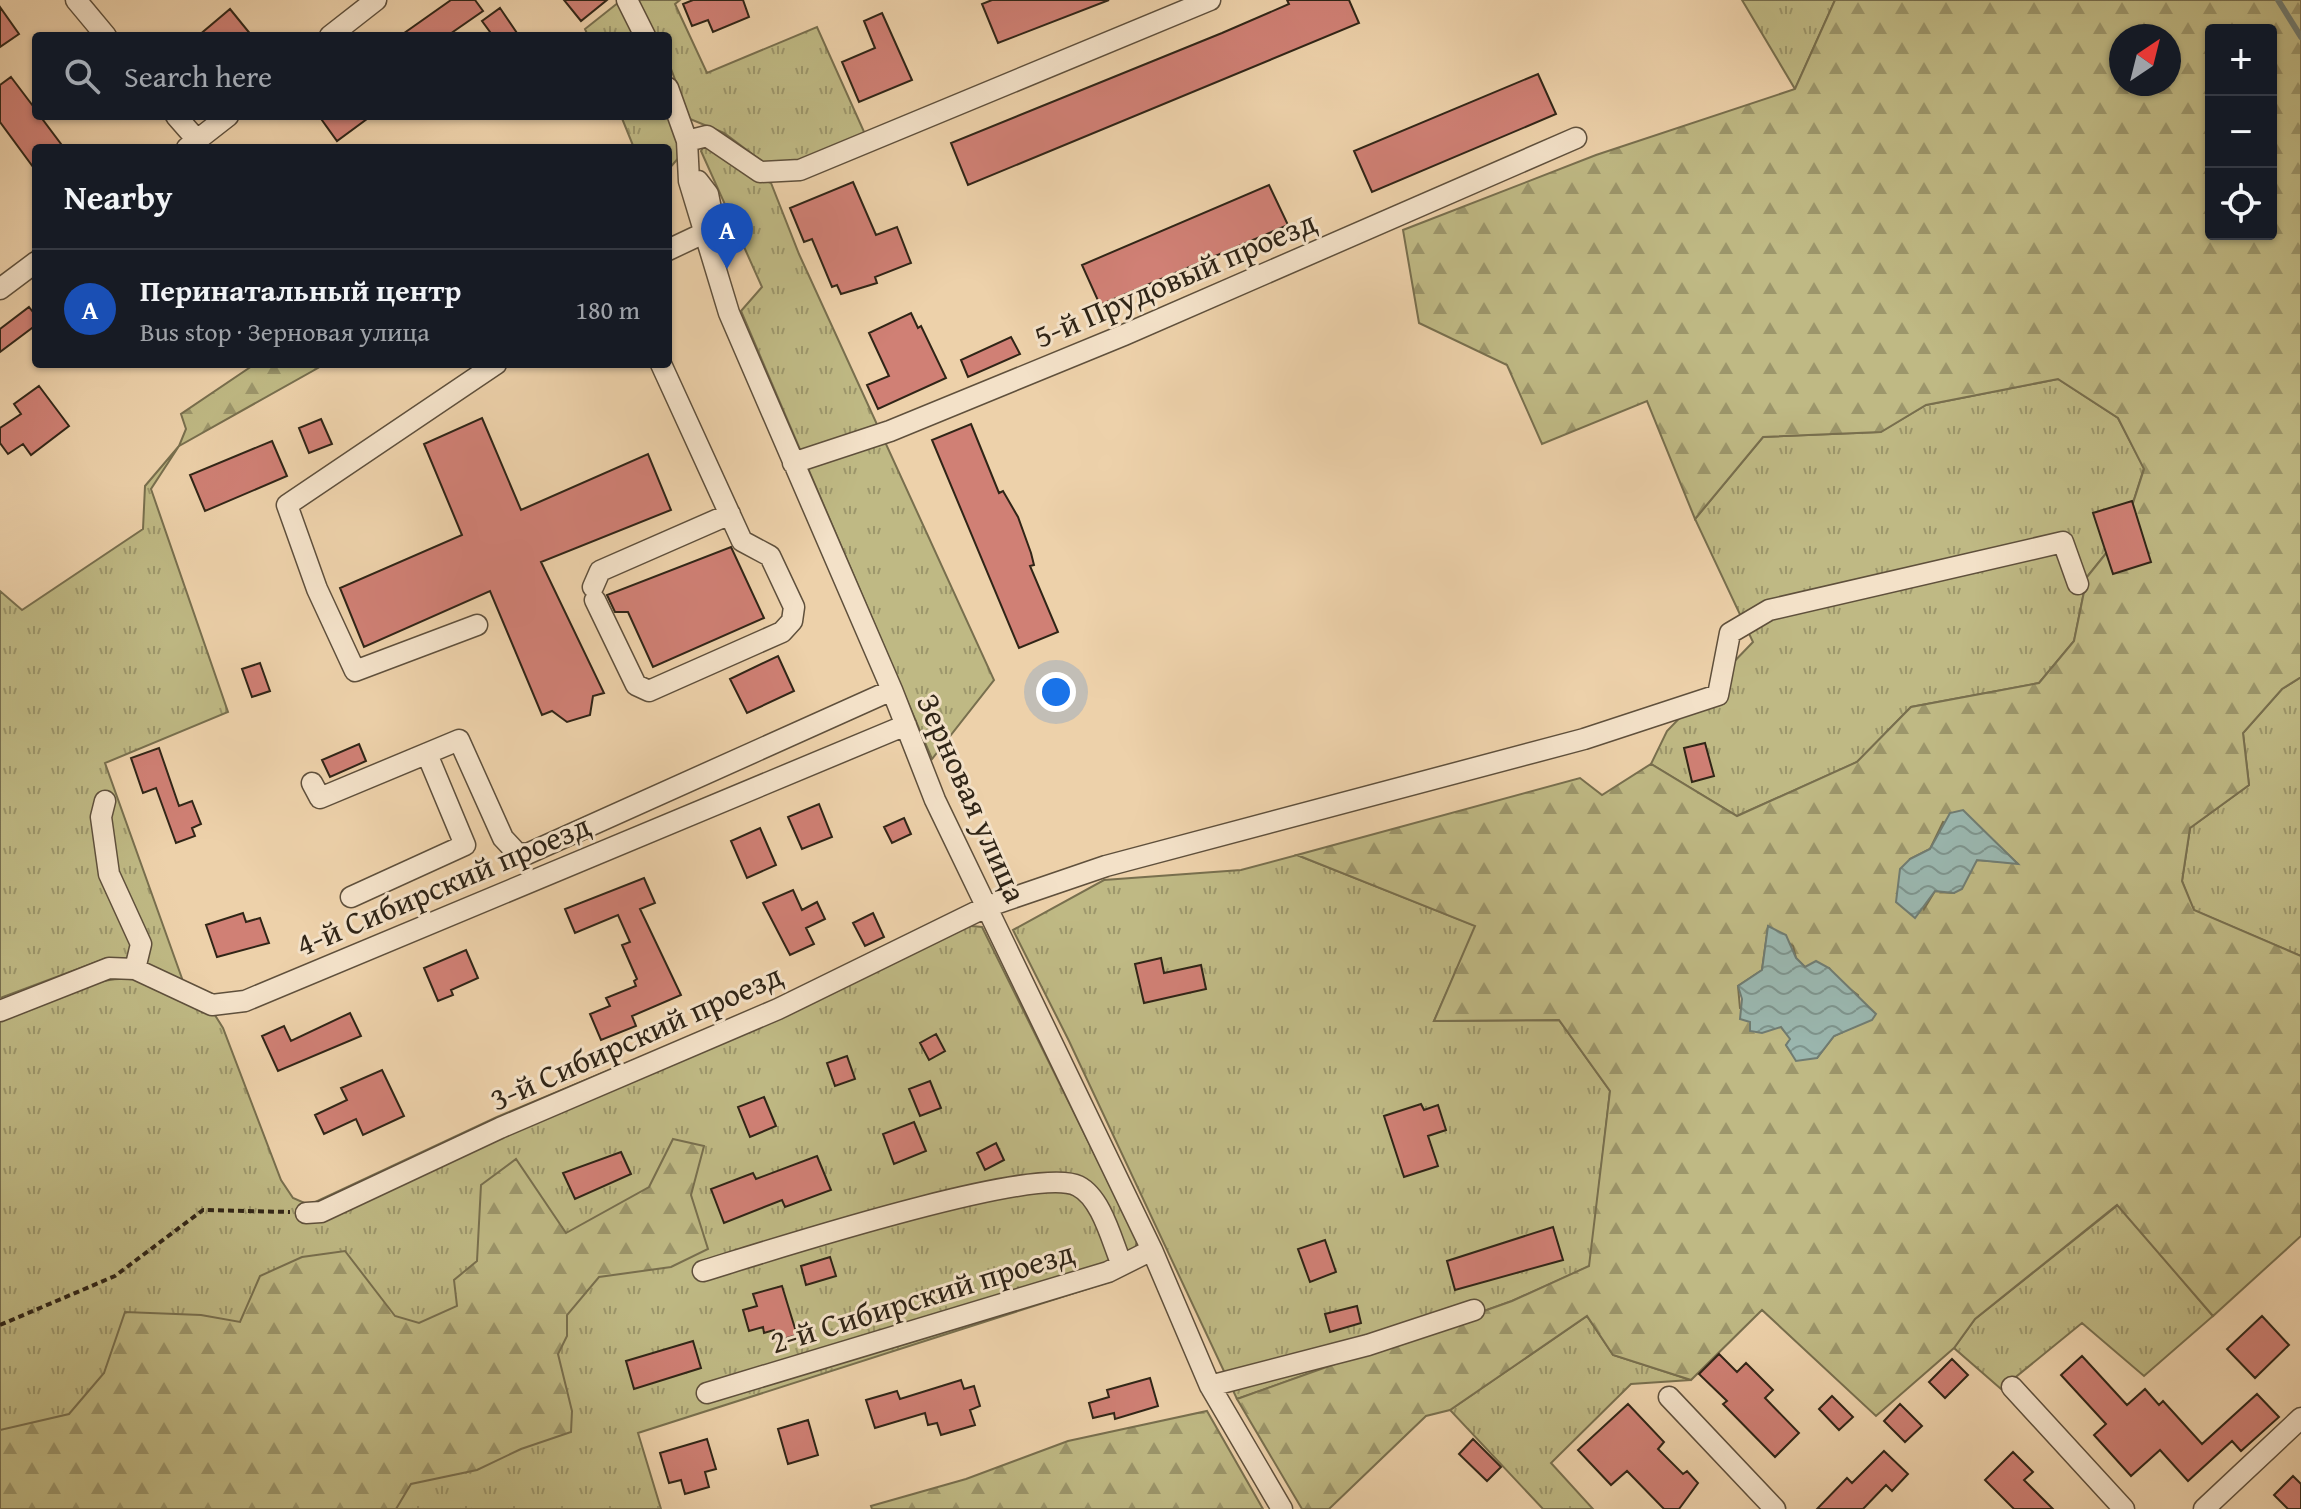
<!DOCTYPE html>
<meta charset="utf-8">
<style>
:root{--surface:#171b24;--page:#20242c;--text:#f1f3f6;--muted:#9ea1a6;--line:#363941;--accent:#c59692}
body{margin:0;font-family:"Gentium Book Plus",serif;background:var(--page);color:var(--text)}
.controls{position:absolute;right:24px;top:24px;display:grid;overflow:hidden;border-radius:8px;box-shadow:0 2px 6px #0004}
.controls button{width:72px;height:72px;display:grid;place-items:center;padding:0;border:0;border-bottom:2px solid var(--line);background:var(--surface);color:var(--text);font:40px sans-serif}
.compass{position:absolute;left:2109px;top:24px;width:72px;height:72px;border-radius:50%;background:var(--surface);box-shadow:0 2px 6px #0004;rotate:35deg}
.you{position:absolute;left:1056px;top:692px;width:28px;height:28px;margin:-20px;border:6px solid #fff;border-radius:50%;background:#1a73e8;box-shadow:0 0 0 12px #1a73e833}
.badge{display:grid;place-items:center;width:52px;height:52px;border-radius:50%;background:var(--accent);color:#fff;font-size:26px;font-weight:700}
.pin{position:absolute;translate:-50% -66px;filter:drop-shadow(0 2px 4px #0008)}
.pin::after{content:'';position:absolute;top:42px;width:28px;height:24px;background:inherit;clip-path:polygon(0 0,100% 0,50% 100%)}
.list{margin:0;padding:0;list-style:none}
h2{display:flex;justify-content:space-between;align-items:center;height:104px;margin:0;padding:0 32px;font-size:34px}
h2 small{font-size:26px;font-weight:400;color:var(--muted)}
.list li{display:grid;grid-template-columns:52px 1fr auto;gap:24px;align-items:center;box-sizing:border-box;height:120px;padding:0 32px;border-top:2px solid var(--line)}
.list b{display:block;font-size:30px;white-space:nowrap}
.list p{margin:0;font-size:26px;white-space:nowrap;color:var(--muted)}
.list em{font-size:26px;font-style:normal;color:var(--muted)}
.icon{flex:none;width:44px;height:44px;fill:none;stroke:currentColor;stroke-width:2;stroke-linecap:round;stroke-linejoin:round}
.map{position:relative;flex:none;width:2301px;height:1509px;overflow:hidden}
.search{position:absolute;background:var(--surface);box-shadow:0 2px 6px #0004;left:32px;top:32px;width:640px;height:88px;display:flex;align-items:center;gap:20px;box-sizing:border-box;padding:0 28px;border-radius:8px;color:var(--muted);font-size:30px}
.panel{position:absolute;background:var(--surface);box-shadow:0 2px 6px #0004;left:32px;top:144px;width:640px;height:224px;border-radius:8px}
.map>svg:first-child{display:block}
.grass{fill:url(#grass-tufts);stroke:#786f4e;stroke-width:2}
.forest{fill:url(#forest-firs);stroke:#786f4e;stroke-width:2;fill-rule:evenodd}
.water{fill:url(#water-waves);stroke:#707c72;stroke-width:2}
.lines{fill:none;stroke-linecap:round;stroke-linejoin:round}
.stream{stroke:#707c72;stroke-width:6}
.building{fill:#d08075;stroke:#302517;stroke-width:2}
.minor-casing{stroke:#5f503c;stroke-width:23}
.path{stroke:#302517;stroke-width:4;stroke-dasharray:6 4;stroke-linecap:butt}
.minor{stroke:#f3e1c8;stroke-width:20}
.labels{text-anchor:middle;stroke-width:6;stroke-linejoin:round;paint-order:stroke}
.street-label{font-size:32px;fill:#302517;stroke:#f3e1c8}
</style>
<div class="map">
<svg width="2301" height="1509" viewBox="0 0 2301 1509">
<defs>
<pattern id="grass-tufts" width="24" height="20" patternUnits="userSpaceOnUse" patternTransform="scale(2)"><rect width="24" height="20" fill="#bfb984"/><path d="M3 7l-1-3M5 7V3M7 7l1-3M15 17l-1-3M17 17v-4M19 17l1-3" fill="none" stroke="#9c966b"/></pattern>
<pattern id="forest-firs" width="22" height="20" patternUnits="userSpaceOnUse" patternTransform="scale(2)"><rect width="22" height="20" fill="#bfb984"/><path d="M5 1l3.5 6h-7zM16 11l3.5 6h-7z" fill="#9c966b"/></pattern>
<pattern id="water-waves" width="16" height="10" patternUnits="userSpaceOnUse" patternTransform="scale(2)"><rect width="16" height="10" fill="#9ab6ae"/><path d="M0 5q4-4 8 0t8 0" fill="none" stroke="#7e948d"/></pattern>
</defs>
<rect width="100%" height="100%" fill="#edd1aa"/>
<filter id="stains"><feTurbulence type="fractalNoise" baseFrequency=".0025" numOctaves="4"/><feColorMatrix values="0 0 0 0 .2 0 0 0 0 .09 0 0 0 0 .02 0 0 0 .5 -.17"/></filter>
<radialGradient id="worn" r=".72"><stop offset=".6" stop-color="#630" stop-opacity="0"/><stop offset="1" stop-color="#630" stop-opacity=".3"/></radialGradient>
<!-- grass -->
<path class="grass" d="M638,0H680L675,4L707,73L817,27L865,134L798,164L764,163L724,133L690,119L668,61V36H656Z
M1742,0H1835L1795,89Z
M619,2L637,36H588L585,29Z
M621,116H668L681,155L668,170V148H634Z
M706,143L756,177L771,183L799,254L994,680L932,759L741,311L762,287L701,151Z
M2058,379L2118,418L2144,468L2124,531L2087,577L2074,641L2039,683L1911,707L1857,762L1737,816L1651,764L1667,731L1753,642L1695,519L1763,437L1880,432L1926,405Z
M179,446L151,489L228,712L105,763L184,984L139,963L107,958L0,998V591L22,610L143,529L145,486Z
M2301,677V956L2193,910L2182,881L2190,828L2249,785L2243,733L2282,689Z
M1297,855L1476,926L1434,1021L1559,1020L1610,1091L1590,1266L1512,1301L1237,1399L1069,1041L1013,930L1104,880L1241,870Z
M961,911L971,926L982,927L1137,1240L1131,1271L1112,1281L638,1433L661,1509H0V1021C35,1006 104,969 140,981C166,989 187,1008 213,1012L223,1028L281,1180L293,1198L309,1205L497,1117L775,1001Z
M2118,1205L2213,1316L2144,1376L2082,1323L2001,1389L1954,1348L1975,1319Z
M1587,1316L1613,1355L1691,1380L1631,1384L1551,1463L1593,1509H1543L1450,1410Z"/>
<!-- forest -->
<path class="forest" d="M1835,0H2301V677L2282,689L2243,733L2249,785L2190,828L2182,881L2194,910L2301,956V1236L2213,1316L2117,1205L1975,1319L1954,1348L1876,1416L1762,1310L1691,1380L1613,1355L1587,1316L1450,1410L1426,1416L1329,1509H1302L1237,1399L1512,1301L1589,1266L1610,1091L1559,1020L1434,1021L1475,926L1297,855L1580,778L1602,795L1651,764L1737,816L1857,762L1911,707L2039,683L2074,641L2087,577L2124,531L2144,469L2118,418L2058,379L1926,405L1881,432L1763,437L1695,519L1647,401L1542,444L1507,365L1419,323L1403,230L1596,155L1795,89ZM2211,30H2271V234H2211ZM2121,36H2169V84H2121ZM1943,822L1999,846L2017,863L1977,860L1954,893L1935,891L1924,909L1910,859L1930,849ZM1768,927L1793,946L1796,958L1805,967L1829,968L1836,979L1858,995L1861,1023L1834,1036L1817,1058L1791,1052L1786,1045L1791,1039L1781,1027L1740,1008L1738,986L1762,970Z
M255,364H325L179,446L186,429L181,414Z
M673,1139L704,1146L691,1195L708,1249L671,1267L599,1277L567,1315V1336L558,1354L572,1411L571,1432L521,1449L477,1470L411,1484L396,1509H0V1430L69,1414L104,1373L125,1312L201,1315L240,1322L260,1276L302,1257L345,1251L395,1316L419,1323L457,1306L454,1280L477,1261L481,1185L516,1159L566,1233L649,1187Z
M1207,1411L1263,1509H872L871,1506L966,1479L1068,1441Z"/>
<!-- water -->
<path class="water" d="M1963,810L2018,864L1977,860L1962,889L1954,893L1935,891L1915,918L1896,902L1900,869L1910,859L1930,849L1950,813Z
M1768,926L1786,935L1796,958L1805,967L1816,961L1829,968L1876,1014L1872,1020L1834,1036L1817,1058L1796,1061L1786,1045L1790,1039L1781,1027L1762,1033L1750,1031V1022L1740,1019L1742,999L1738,986L1762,970Z"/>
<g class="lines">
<!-- stream -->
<path class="stream" d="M2278,0L2301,37"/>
</g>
<!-- building -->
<path class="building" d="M451,0H475L483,11L447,36H400Z
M564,0H607L581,21Z
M693,0H743L749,17L713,32L708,20L692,26L683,4Z
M992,0H1109L998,43L982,4Z
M1287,0H1349L1359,23L968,185L951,143L1222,33L1289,4Z
M0,7L19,34L0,47Z
M500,8L519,36H493L482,21Z
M230,9L252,36H198Z
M882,13L912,80L859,102L842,62L875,48L864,21Z
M1538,74L1556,114L1372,192L1354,151Z
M11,77L36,110V116H40L64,148H36V171L0,122V85Z
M319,116H371L337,141Z
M853,182L876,235L897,227L911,263L875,277L877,283L841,294L837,285L832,287L812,239L804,242L790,208Z
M1269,185L1288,225L1100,305L1082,265Z
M29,307L36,316V325L0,352V329Z
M911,313L918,328L921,326L946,378L878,409L867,385L889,376L869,333Z
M1011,337L1020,354L968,377L961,360Z
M39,386L69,426L31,455L23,444L8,454L0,443V428L21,414L14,404Z
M482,418L521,510L648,454L671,510L541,562L604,693L593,696L590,715L567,722L552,711L542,715L490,591L364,647L340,588L462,535L424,444Z
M321,419L332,444L309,453L299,428Z
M971,424L999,493L1003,491L1018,517L1031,553L1034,565L1030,566L1058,632L1019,648L932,440Z
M272,441L287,476L205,511L190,475Z
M2132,501L2151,562L2113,574L2093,513Z
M731,547L764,618L653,667L628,612H615L607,595Z
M778,656L794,691L747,713L730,679Z
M260,663L270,691L252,697L242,669Z
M1705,743L1714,776L1692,782L1684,748Z
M359,744L366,761L330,777L322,760Z
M159,748L179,806L192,801L201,824L192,828L195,836L176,843L156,788L143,793L131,758Z
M819,804L832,837L802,849L788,817Z
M904,818L911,834L892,843L884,827Z
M760,828L776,865L747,878L731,841Z
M644,878L655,903L640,909L681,995L632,1016L636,1026L601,1040L590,1014L610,1006L606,998L636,986L634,981L637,979L622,945L630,942L618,915L575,933L565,909Z
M793,890L802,910L817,902L825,919L806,928L814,944L790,955L763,903Z
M243,913L246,922L260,918L269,943L217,957L206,925Z
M873,913L884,937L865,946L853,923Z
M466,950L478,978L451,990L453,995L438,1001L424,968Z
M1161,958L1164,973L1201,965L1206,989L1144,1003L1135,964Z
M350,1013L361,1036L278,1071L262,1036L284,1026L291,1041Z
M936,1034L945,1051L929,1060L920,1043Z
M847,1056L855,1079L835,1086L827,1063Z
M382,1070L404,1116L363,1135L356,1119L324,1134L315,1115L347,1100L341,1088Z
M930,1081L941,1108L920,1116L909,1089Z
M764,1097L776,1126L750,1137L738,1107Z
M1421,1104L1424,1110L1438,1105L1446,1130L1428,1136L1438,1166L1404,1177L1384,1116Z
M914,1122L926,1151L894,1164L883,1134Z
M996,1143L1004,1160L985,1170L977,1153Z
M621,1152L631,1174L575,1199L563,1173Z
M817,1156L831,1190L785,1207L782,1200L724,1223L711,1189L753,1173L756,1179Z
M1553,1227L1563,1260L1455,1290L1447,1261Z
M1325,1240L1336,1272L1310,1282L1298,1249Z
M830,1257L836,1276L806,1285L801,1266Z
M782,1286L797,1335L777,1341L774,1330L764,1333L763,1327L749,1331L743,1310L757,1306L753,1294Z
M1357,1306L1361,1323L1330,1332L1325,1314Z
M2262,1316L2289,1345L2255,1378L2227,1349Z
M693,1341L701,1368L634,1389L626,1361Z
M1719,1354L1737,1372L1746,1363L1773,1390L1765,1398L1799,1433L1775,1457L1723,1404L1727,1401L1699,1374Z
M2082,1356L2127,1405L2145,1389L2159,1405L2163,1401L2202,1444L2257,1394L2279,1417L2241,1451L2232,1441L2188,1481L2160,1450L2131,1476L2094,1435L2106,1424L2061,1375Z
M1952,1359L1968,1375L1945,1398L1929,1382Z
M1150,1378L1158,1406L1115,1419L1114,1413L1093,1418L1089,1403L1109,1397L1107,1390Z
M961,1380L964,1389L974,1386L980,1406L970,1410L975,1425L941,1435L937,1423L928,1425L925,1413L875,1428L866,1400L897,1391L900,1399Z
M1832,1396L1853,1417L1839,1430L1819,1409Z
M1628,1404L1664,1442L1658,1449L1683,1474L1687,1471L1698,1483L1679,1509H1664L1627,1471L1611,1485L1578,1450Z
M1900,1404L1922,1426L1905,1442L1884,1421Z
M808,1420L818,1455L788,1464L778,1429Z
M707,1439L716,1469L705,1472L709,1487L685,1494L681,1480L669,1483L660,1453Z
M1473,1439L1501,1467L1487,1481L1459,1454Z
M1884,1451L1908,1474L1892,1491L1886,1485L1863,1509H1817L1847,1478L1852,1483Z
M2013,1452L2033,1472L2024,1480L2053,1509H2014L1985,1480Z
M2293,1476L2301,1484V1509H2288L2274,1495Z"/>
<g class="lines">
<!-- minor casing -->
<g class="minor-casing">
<path id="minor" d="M76,0L106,36
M627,0L645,36
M330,36L376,0
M668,88L687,141L689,181L729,313L892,690L935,800L1152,1250L1210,1386L1282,1509
M176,116L197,140
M687,141L707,136L760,172L800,170L1210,0
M187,148L228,116
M668,250L704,233L713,219L708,194L698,181H689
M0,289L36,262
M793,463L890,431L1124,335L1576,138
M593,587L600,571L730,514
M595,600L636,685L649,691L782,632L792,621L794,607L770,556L742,541L661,364
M477,625L355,671L317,589L287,505L496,364
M312,783L320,798L459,740L503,838L517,853L527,854L892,690
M105,801L101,817L109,874L141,944L135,969
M351,897L465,845L427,754
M0,1011L109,968L135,969L212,1005L245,1001L906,725
M306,1213L321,1212L500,1128L778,1009L986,907L1106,866L1584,739L1718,695L1730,633L1769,610L2063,542L2078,584
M703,1271C762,1253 1035,1164 1078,1186C1102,1198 1112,1242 1122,1265
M1210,1386L1368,1345L1474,1310
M2012,1387L2124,1509
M707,1393L1108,1272L1152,1250
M1669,1397L1775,1509
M2204,1509L2301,1418"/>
</g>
<!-- path -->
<path class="path" d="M0,1325L115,1276L203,1210L290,1212"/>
<!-- minor -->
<use href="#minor" class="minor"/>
</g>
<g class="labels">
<!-- street labels -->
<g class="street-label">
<text transform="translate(1175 279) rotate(-23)" y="11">5-й Прудовый проезд</text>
<text transform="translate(972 798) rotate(66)" y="11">Зерновая улица</text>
<text transform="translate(443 885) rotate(-23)" y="11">4-й Сибирский проезд</text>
<text transform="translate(636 1037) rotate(-24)" y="11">3-й Сибирский проезд</text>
<text transform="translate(922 1297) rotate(-17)" y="11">2-й Сибирский проезд</text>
</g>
</g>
<rect width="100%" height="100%" filter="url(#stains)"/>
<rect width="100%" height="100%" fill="url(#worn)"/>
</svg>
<div class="controls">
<button>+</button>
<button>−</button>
<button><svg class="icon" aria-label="locate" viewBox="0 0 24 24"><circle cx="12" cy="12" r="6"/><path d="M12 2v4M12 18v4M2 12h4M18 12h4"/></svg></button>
</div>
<svg class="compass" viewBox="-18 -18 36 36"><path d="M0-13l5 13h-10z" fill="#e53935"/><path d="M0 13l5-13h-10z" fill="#9ea1a6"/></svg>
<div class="you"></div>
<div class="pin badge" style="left:727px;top:269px;background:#1a4fb4">A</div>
<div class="search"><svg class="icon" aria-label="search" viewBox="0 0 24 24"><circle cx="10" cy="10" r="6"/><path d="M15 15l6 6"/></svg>Search here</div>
<section class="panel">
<h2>Nearby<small></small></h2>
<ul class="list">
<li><span class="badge" style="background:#1a4fb4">A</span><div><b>Перинатальный центр</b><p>Bus stop · Зерновая улица</p></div><em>180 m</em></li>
</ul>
</section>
</div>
